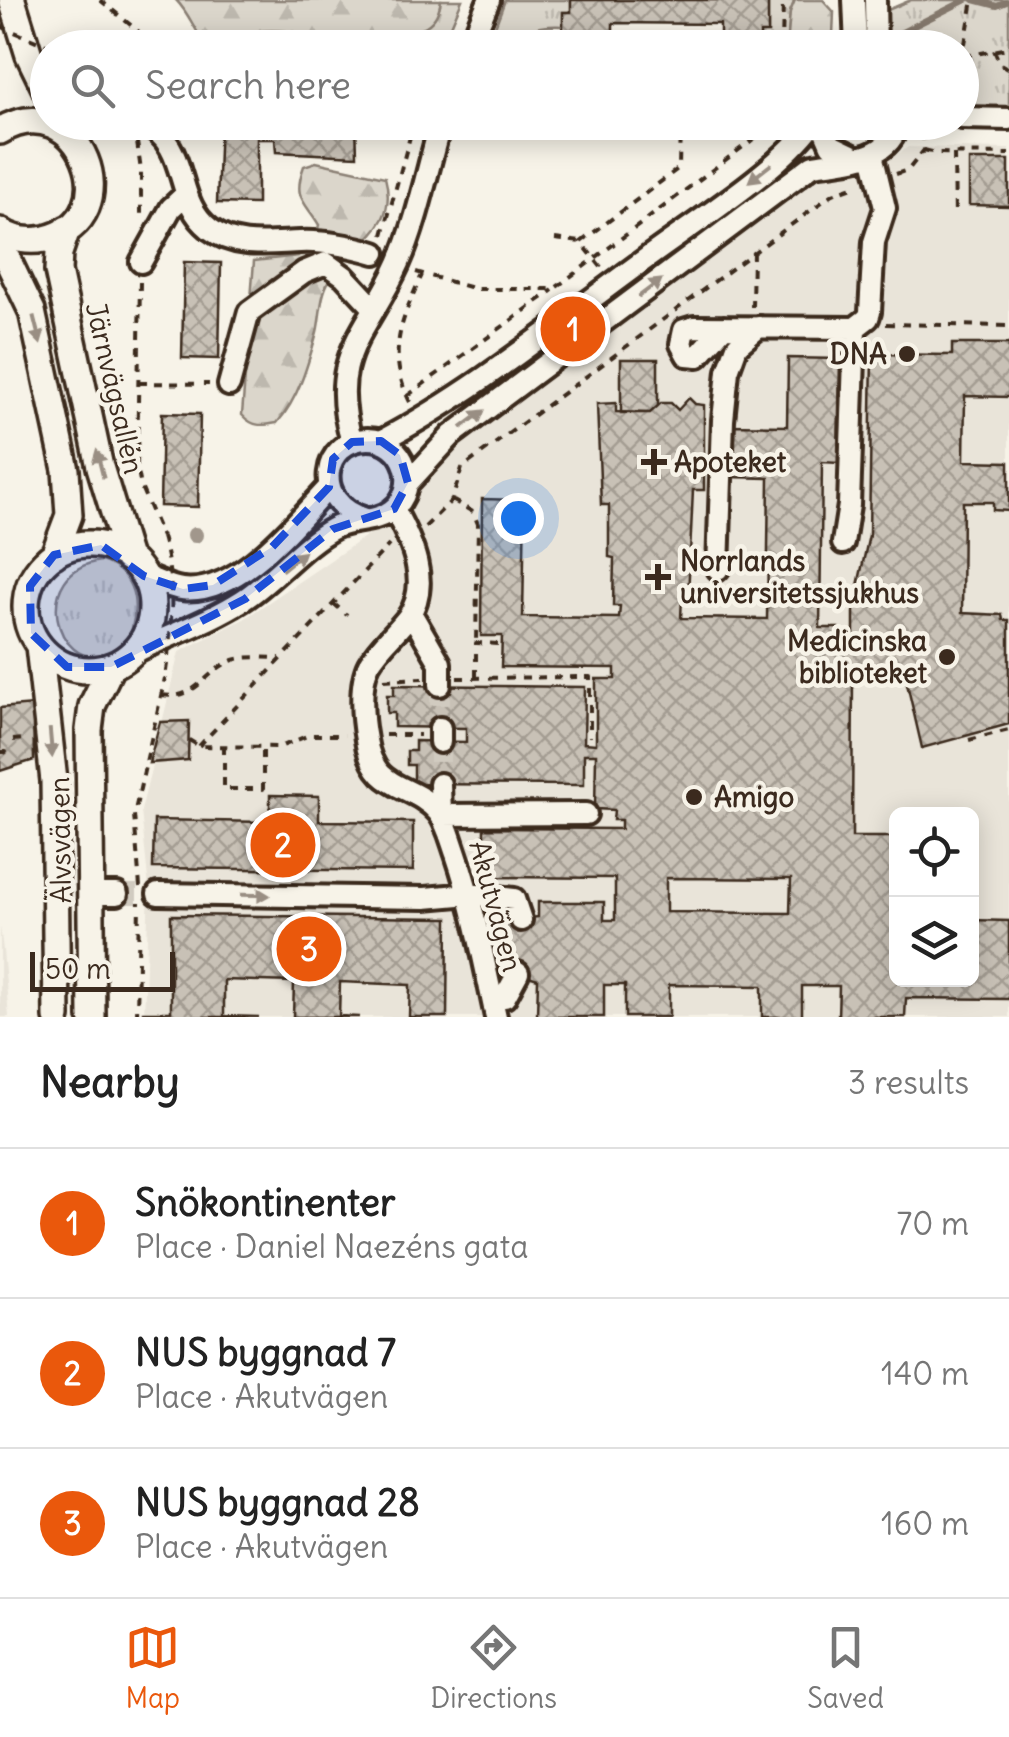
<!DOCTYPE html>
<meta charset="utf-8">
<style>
:root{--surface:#fff;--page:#f6f6f6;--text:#222;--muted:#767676;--line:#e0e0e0;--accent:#ea580c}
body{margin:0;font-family:Delius,sans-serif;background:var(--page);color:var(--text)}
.controls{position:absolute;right:30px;bottom:30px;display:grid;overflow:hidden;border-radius:15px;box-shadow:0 5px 25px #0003}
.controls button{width:90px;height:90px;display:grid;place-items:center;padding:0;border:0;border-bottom:2px solid var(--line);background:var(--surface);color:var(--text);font:50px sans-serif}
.scale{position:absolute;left:30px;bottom:25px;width:145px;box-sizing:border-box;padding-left:10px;border:5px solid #3b2a1e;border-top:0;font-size:28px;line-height:35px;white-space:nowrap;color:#3b2a1e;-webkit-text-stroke:8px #f7f3e8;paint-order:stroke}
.you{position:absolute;left:518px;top:518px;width:35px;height:35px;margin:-25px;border:8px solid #fff;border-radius:50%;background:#1a73e8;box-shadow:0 0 0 15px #1a73e833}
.badge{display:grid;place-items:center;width:65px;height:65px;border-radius:50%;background:var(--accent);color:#fff;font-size:32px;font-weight:700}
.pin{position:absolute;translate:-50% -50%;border:5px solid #fff;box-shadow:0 2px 10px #0006}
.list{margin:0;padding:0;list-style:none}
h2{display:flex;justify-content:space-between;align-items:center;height:130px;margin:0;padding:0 40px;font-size:42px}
h2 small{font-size:32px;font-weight:400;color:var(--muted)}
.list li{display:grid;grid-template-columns:65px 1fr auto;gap:30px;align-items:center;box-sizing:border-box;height:150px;padding:0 40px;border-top:2px solid var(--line)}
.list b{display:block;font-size:38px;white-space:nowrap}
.list p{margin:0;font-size:32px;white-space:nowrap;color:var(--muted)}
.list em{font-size:32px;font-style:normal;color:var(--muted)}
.icon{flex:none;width:55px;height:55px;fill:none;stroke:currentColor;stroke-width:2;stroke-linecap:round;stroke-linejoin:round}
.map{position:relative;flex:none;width:1009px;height:1017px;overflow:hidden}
.search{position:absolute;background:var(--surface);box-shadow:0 5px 25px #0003;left:30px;right:30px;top:30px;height:110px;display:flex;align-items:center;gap:25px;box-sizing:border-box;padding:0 35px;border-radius:55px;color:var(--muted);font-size:38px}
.sheet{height:580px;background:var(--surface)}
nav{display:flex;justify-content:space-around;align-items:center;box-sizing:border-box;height:140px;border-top:2px solid var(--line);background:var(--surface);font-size:28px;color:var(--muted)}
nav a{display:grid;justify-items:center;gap:5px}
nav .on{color:var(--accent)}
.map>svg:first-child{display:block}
.built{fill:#e9e4d9;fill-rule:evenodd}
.grass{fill:url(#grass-tufts);stroke:#8b8074;stroke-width:2.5}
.forest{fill:url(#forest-firs);stroke:#8b8074;stroke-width:2.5}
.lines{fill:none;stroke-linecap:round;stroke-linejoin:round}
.stream{stroke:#84786c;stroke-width:6}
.building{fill:url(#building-cross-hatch);stroke:#3b2a1e;stroke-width:2.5;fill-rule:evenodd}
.minor-tunnel{stroke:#d1cbc0;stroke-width:20;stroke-dasharray:20 10;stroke-linecap:butt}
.minor-casing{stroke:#3b2a1e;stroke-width:28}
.major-casing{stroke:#3b2a1e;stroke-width:32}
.path{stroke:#3b2a1e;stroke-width:4;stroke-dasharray:8 8;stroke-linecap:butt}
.minor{stroke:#f7f3e8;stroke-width:20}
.major{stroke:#f7f3e8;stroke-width:25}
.path-bridge{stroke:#3b2a1e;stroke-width:4;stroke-dasharray:8 8;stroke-linecap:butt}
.tree{fill:#a1978c}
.oneway{fill:#998e83}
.marked{fill:#1d4ed8;fill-opacity:0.2;stroke:#1d4ed8;stroke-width:8;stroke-dasharray:20 12;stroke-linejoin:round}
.poi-dot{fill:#3b2a1e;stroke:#f7f3e8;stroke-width:4}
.labels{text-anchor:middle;stroke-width:9;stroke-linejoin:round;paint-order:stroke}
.poi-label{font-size:28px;font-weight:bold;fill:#3b2a1e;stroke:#f7f3e8;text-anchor:start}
.street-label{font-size:28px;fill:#3b2a1e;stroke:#f7f3e8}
</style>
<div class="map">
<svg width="1009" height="1017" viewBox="0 0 1009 1017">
<defs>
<pattern id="grass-tufts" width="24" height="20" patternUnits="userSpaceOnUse" patternTransform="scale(2.5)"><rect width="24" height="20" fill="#dbd6cb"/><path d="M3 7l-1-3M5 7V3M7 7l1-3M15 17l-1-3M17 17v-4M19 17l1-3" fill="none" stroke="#bdb8ae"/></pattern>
<pattern id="forest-firs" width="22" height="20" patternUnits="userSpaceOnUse" patternTransform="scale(2.5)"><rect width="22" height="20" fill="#dbd6cb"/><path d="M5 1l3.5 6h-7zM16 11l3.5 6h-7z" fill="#bdb8ae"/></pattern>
<pattern id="building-cross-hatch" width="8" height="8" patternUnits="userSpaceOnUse" patternTransform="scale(2.5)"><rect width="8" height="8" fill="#c8c1b6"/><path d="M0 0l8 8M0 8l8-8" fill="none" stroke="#a49d93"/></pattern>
</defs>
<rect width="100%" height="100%" fill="#f7f3e8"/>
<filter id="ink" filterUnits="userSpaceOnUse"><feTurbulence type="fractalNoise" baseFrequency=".01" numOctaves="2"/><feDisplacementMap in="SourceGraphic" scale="20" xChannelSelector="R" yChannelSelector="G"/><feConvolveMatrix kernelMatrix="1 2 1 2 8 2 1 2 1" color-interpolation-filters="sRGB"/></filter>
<g filter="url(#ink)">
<!-- built -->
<path class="built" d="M908,147L1009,149V1017H144L149,889L141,811L179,652L244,619L369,534L392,527L407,510L414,489L452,445L626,321L814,180L893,157ZM896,814H972V979H896Z
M0,927L3,950L9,1017H0Z"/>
<!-- grass -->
<path class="grass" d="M441,0H462L442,47H413V30C430,24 438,18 441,0Z
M505,0H571V12H563V26C539,25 529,27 515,47L487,48Z
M768,0H795L790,12L787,47L760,48V33L768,32Z
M911,0H1009V106H962V48L881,47L876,15Z
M101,561C131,570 140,598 132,628C129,641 121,651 107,655C54,672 30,570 101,561Z"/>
<!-- forest -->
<path class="forest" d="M176,0H441C439,11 436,20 426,26C414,33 372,44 359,43C325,41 294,27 259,31C239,34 238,48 209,48C195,33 190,14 176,0Z
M795,0H823L834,12L833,35L808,47H787L790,12Z
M316,162L385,177C400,232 352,241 330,279C320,295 321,315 317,332C308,364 299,398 277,423C261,426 253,427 242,415L254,261L298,256L316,236L319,225C305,201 292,199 304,166Z"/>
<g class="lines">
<!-- stream -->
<path class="stream" d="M974,0L997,6L1009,1
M890,38L966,0
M720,137H726L742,122"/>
</g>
<!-- building -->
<path class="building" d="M571,0H768V33H760V48H720V24L613,23V48H563V12H571Z
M220,122H356L357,156L276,152L275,139H257V204L217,203Z
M969,160H1009V206L969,205Z
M184,262L221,263L219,359L182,358Z
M952,344H1009V397L965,396L964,461L1009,462V511L993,510V502H963L962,613L1002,615L1003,620H1009V724L922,748L905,675H853L852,837H896V979H972V920L1009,921V999L906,998L905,1017H838L839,986H802V1017H762V986L669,985V1017H625V985H604V1017H537L538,979L498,967V923L538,917V902H604V920H615V878L484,877V828L621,829V820H613L614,810L595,809L596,754H584V785L414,784V765H407V751H415V741L466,742V728L394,727V713H387V695H394V685L585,687L584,743L596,744V679H615V668L501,667L502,636H481L482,499L525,500L523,617L619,618L620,606H613L614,558L609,557V505H601L597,404L616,403V412L650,413L661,403H671L678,410L689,398L695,404L704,405V490H693L688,596L682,597L681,618L767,619L769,478L728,477L729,425L787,426L788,358L840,359L838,463L822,462L820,628H838V635H854V604L869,535L872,354L952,355ZM666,878L791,879L790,913L666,912Z
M621,359H658V406L650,413H621Z
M162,413L200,414L198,507L160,506Z
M33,705L34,760L0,771V708Z
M189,721L188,760L149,763L160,722Z
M270,795L319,796V821L413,822V871L153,868L154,820L270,822Z
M171,915L448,918L447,1017H409L410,985L340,982L339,1016L359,1017H293L294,982L224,980V1016L259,1017H143V1012H171Z"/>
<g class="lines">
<!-- minor-tunnel -->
<path class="minor-tunnel" d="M440,685V728
M440,742V784
M117,894H158"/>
<!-- minor casing -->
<g class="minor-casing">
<path id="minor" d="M854,0L856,48
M875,0L876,48
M469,48L489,0
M962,118L1009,119
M143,122C192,147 172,200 210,229C236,249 269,243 300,242C323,241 353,246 375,253
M821,122L831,145L856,157
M141,262L171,208L186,194
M724,327L698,356L687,355L681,344L684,330L694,327L855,328
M855,328L868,318L870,312L874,242L885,208L872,154
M229,385L249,312L304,272L326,263L344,276L373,307
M381,441C476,391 560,321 647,258C697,221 778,171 814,122
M352,442C326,356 367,334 399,263C417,223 428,166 441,122
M408,483L452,435L813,165C844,160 891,161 898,122
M394,509C411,540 432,584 408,617C396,633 379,646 369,664C359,683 362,719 366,740C374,793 412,782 438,812C447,823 451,840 456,854C474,907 484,962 496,1017
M843,543L849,505L855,328
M718,569L723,420L728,371L737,346L759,327
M144,576C156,580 170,588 182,589C238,596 295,523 329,487
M411,613L440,663V685
M133,653C169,635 209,622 243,600C273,581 303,544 334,528C351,519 376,523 392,510C421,488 406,439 368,439C322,439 310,503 366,519
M440,728V742
M440,784L441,815L586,814
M91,894H117
M158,894L425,898L470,894L514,899L521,920
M505,997L518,973"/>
</g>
<!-- major casing -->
<g class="major-casing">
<path id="major" d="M12,0L29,55L48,94
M0,131C79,83 133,219 45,239C30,242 13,240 0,231
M67,229L59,253L58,271L100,467L128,558
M0,244L32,311L66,470L69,515L54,555
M26 607a63 63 0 1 1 126 0a63 63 0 1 1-126 0Z
M39,646L54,781L57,1017
M92,1017L89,730L92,706L111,667"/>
</g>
<!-- path -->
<path class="path" d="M100,0L138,31L146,48
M782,48L783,0
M994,50L1000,64L1009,69
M964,56L1009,48
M962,60L973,0
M137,142L141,171V217
M924,150L936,153L1009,154
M954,154L955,218
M896,174L908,170L924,150L922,122
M383,235L414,122
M555,239L581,242
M601,267L581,242L679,168L680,122
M416,272L476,289H554L776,122
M140,282L137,465L141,487L162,537
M752,307L753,252
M886,324L1009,326
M139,383L209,384
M407,396L553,290
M410,402C386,354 401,320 422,275
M452,500L473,512L478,524L476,643
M425,527L452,500L462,468L833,194L858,185
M333,603L347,615
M476,677V643L501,644
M457,678L590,677V737
M384,680L423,678
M162,695C196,701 204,672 231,661C245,655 265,658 280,658
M385,735H420
M13,740L24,739
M189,740L199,746L280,747L309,735H345
M969,740L1009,730
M199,746L389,545
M224,746V789H263V747
M0,752H6L0,755
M140,887L134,815L165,678
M137,1017L139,902"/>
<!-- minor -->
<use href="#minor" class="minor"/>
<!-- major -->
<use href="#major" class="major"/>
<!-- path-bridge -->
<path class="path-bridge" d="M0,26L53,48
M162,537C176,585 172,630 165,678"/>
</g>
<!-- trees -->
<circle class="tree" cx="195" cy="535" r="8"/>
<!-- one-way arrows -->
<defs><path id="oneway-solid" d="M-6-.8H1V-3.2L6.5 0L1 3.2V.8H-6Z" transform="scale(2.5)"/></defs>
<g class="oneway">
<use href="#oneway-solid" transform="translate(760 173) rotate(142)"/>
<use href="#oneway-solid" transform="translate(650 288) rotate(-37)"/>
<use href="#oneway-solid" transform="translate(37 330) rotate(76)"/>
<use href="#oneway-solid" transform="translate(473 419) rotate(-37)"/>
<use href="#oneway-solid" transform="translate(100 464) rotate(-104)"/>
<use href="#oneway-solid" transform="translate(293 561) rotate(-39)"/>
<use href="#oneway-solid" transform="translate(51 743) rotate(85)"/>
<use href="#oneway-solid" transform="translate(255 895) rotate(1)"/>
</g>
</g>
<!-- marked area -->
<path class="marked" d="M381,441L400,455L408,483L394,509L333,529L245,599L111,667H67L31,633L30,586L54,555L101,545L144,576L183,589L213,585L272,547L329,487L333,459L352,442Z"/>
<!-- markers -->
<g class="poi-dot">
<circle cx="907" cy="354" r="10"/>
<path d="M649 447h10v10h10v10h-10v10h-10v-10h-10v-10h10z"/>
<path d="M653 562h10v10h10v10h-10v10h-10v-10h-10v-10h10z"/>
<circle cx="947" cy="657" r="10"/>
<circle cx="694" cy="797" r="10"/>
</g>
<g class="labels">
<!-- poi labels -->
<g class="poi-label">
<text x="887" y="364" text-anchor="end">DNA</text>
<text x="674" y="472">Apoteket</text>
<text x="680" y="571">Norrlands<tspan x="680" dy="32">universitetssjukhus</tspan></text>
<text x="927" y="651" text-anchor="end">Medicinska<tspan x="927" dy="32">biblioteket</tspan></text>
<text x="714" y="807">Amigo</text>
</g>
<!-- street labels -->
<g class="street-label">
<text transform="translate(115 388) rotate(77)" y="10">Järnvägsallén</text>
<text transform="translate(60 840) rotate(-91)" y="10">Älvsvägen</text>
<text transform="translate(496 906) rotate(75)" y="10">Akutvägen</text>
</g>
</g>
</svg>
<div class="controls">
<button><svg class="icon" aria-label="locate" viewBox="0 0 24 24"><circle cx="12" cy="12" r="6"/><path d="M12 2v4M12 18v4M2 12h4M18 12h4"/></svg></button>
<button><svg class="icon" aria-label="layers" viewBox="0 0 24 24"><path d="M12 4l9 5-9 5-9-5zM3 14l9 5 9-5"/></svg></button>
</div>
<div class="scale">50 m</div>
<div class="you"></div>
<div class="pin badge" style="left:573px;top:329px">1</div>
<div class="pin badge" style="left:283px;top:845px">2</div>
<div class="pin badge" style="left:309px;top:949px">3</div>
<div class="search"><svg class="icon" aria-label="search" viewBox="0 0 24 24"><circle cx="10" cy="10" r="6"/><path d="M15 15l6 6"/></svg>Search here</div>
</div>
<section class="sheet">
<h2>Nearby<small>3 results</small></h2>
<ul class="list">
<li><span class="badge">1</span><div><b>Snökontinenter</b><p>Place · Daniel Naezéns gata</p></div><em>70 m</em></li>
<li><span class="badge">2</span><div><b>NUS byggnad 7</b><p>Place · Akutvägen</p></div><em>140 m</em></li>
<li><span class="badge">3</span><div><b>NUS byggnad 28</b><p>Place · Akutvägen</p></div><em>160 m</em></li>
</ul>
</section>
<nav>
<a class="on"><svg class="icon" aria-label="map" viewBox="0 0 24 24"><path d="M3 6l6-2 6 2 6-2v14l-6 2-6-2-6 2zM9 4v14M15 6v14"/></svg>Map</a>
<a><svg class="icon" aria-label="directions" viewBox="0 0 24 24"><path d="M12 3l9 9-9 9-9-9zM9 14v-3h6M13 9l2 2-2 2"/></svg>Directions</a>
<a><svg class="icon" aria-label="saved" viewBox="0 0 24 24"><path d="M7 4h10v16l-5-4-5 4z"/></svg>Saved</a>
</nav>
